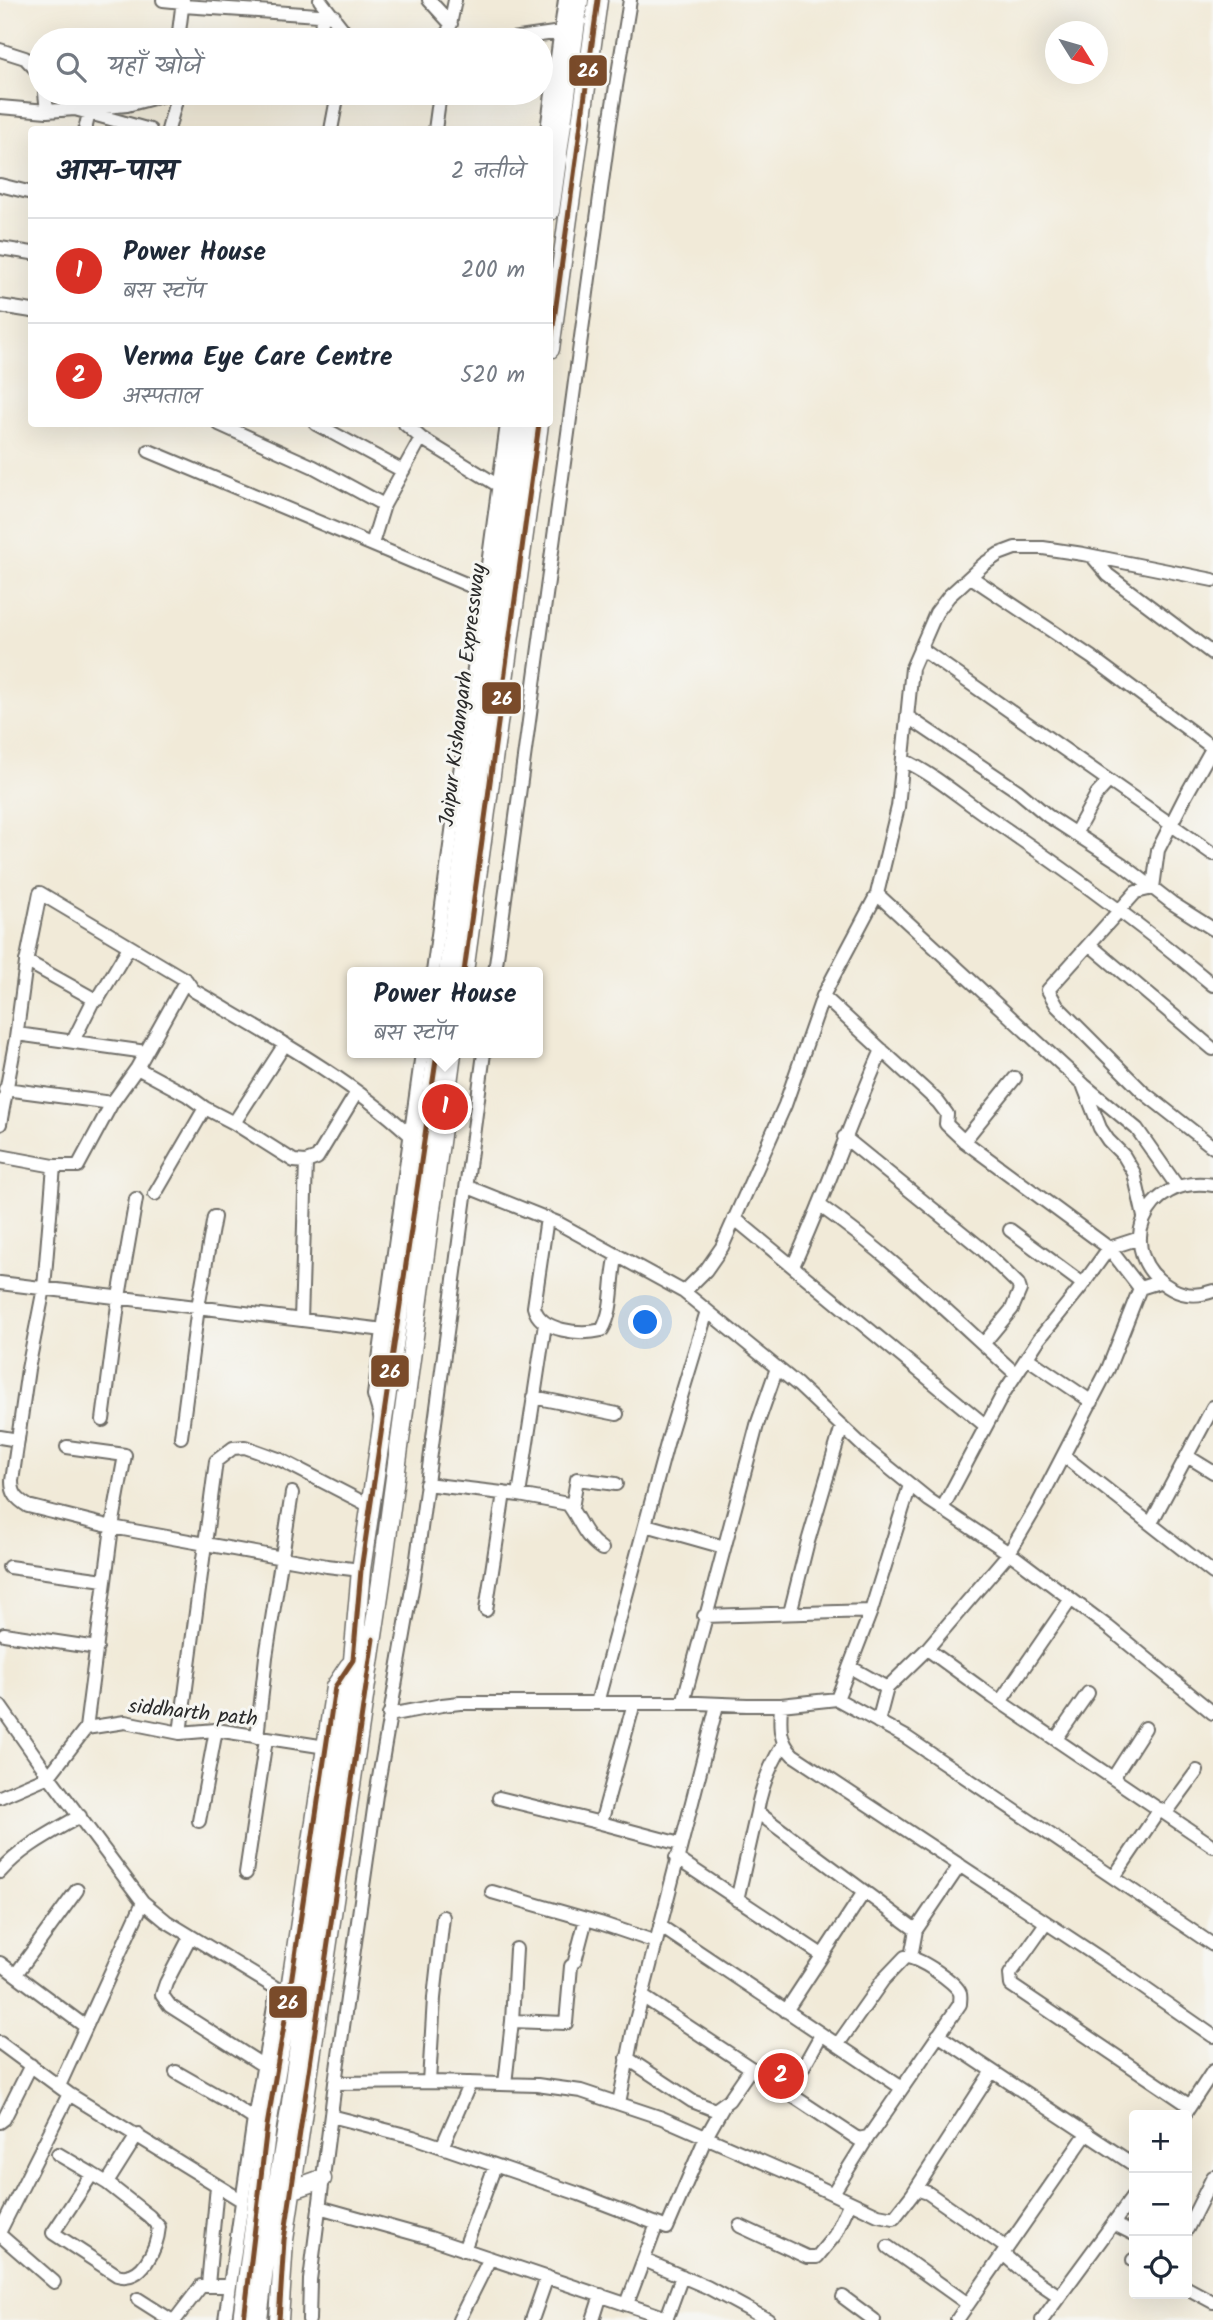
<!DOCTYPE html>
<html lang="hi">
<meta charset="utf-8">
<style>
:root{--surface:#fff;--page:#f2f2f3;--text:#1f2937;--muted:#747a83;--line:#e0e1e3;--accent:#d93025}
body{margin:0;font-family:Kalam,"Playpen Sans Deva",sans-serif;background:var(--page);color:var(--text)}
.controls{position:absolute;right:21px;bottom:21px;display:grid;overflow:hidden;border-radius:7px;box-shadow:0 7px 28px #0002}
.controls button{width:63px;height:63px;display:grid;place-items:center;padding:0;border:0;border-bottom:2px solid var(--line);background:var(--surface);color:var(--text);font:35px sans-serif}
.compass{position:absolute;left:1045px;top:21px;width:63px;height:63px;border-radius:50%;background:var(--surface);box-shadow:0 7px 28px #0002;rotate:127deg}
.you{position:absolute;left:646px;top:1323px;width:24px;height:24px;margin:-18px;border:5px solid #fff;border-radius:50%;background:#1a73e8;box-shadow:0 0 0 10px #1a73e833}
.badge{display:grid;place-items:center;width:46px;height:46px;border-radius:50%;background:var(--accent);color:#fff;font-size:23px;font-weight:700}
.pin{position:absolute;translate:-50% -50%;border:4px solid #fff;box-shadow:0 2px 7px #0006}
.popup{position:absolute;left:347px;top:967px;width:196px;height:91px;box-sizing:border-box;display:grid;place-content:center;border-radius:7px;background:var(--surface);filter:drop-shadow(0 2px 5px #0005);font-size:23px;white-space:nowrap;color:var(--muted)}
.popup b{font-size:26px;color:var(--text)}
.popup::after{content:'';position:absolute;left:50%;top:100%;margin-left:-14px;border:14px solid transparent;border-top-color:var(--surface)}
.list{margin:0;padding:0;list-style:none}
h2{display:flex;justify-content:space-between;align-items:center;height:91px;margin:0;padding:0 28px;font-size:30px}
h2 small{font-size:23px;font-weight:400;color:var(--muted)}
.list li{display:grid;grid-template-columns:46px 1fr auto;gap:21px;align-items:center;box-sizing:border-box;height:105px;padding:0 28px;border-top:2px solid var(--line)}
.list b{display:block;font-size:26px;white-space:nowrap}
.list p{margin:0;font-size:23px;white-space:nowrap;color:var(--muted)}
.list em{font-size:23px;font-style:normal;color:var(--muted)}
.icon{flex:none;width:38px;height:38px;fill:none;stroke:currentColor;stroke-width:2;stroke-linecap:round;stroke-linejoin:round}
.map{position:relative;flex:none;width:1213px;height:2320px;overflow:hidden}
.search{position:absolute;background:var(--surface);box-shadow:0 7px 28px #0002;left:28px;top:28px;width:525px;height:77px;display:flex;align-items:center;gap:18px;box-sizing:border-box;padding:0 24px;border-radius:38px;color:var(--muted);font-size:26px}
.panel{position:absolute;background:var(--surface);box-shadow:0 7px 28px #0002;left:28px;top:126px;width:525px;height:301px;border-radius:7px}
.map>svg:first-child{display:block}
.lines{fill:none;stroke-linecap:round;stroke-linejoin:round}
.minor-casing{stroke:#706e68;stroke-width:16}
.highway-casing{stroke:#706e68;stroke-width:21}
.minor{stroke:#fff;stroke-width:12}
.highway{stroke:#fff;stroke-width:18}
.bus-1-casing{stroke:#f6f6f2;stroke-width:10}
.bus-1{stroke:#7a4b2a;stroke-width:5}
.labels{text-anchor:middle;stroke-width:6;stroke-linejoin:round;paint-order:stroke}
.street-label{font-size:21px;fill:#2b2b2b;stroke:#f6f6f2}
.line-badge{stroke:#f6f6f2;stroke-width:2.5}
.badge-label{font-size:19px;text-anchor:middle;font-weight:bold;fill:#fff}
</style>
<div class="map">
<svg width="1213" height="2320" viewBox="0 0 1213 2320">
<rect width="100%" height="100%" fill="#f6f6f2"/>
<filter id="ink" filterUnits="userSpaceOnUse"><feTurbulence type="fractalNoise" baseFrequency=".0143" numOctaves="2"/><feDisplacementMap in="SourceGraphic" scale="14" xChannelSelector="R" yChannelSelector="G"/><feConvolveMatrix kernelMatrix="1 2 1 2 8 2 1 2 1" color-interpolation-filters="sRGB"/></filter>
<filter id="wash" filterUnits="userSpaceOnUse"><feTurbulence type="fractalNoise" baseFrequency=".00686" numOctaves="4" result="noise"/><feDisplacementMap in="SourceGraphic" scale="28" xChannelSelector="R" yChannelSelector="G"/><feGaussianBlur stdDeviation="1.57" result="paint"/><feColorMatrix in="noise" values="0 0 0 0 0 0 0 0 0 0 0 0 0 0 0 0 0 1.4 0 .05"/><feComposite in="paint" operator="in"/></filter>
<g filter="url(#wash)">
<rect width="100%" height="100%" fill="#f1ead8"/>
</g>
<g filter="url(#ink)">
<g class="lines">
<!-- minor casing -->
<g class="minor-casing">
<path id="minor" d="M163,0L183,2
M320,0L351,40
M429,0L451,24
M183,6L334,16
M178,40L183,0
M321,40L322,16
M447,40L455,0
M505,40L561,32
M0,50L25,58L40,74
M45,93L47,111
M0,107L47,111L75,109L150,130
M83,109L127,105L172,93
M85,130L89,113
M168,130L178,93
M331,130L338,93
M435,130L440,93
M547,130L565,0
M0,185L32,193
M0,248L32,253
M0,306L32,311
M219,424L314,467L384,505
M316,424L403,471
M405,424L421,438
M149,451L485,592
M372,544L384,505L421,438L499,486
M1092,556L1108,575L1213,654
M971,577L1091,657L1213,748
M920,648L1213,854
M908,717L1018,791L1048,816L1122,864L1172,903L1213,929
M1213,747L1186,795L1158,850L1153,888L1136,892L1048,990L1057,1006L1143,1092L1213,1147
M903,760C934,774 959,797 987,816C1065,869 1140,924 1213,985
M1075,834L1097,794L1109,781
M877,894L898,807L912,668L936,613L949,596L984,564L999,554L1015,548H1043L1083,554L1213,580
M1090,945L1213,1049
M26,961L94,999H98L129,947
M433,972L507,424
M495,972L610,123L630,0
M823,996L938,1102L947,1114L946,1124L964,1141L1109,1248L1140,1288
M17,1034L146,1052
M73,1041L94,999
M137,1068L187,1095L205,1108L234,1123L294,1161L306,1162L317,1158L357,1092
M1084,1087L1100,1128L1108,1140L1124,1156L1134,1173L1144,1217
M5,1089L112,1103
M234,1123L285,1044
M0,1124L16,1038L26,963L40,893L186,980L193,990C267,1034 346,1076 409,1134
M844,1137L982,1249L1018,1284L1020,1290L1012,1309L984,1343
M964,1141L1015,1078
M0,1156L54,1166H78L112,1103L137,1068L186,980
M54,1166L44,1288L28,1369L12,1481C12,1494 17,1499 28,1506L112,1527L125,1455L67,1447
M1213,1185C1144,1173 1111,1255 1172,1289C1185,1296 1200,1296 1213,1291
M468,1187L558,1223L684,1292L706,1270L722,1247L785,1105L823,996L877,894L1084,1085L1137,1129L1177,1186
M155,1194L205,1108
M819,1205C890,1255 952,1316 1016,1374
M547,1218L534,1307C540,1332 581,1335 602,1330C615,1308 610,1279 617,1255
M734,1218L986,1426
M1010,1230L1083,1284
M793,1266C826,1195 850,1121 882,1050
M0,1283L384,1330
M684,1292L798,1385L865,1448L929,1500L1015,1557L1108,1627L1213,1713
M301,1320L306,1162
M1027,1358L1092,1402
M533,1397L617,1414
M381,1419L374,1395L422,1053
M103,1420L119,1297L136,1199
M0,1437L18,1440
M181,1437L198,1307L214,1217
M1064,1456L1213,1573
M1187,1456L1213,1472
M426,1484L519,1495L568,1504C581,1521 582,1535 602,1549
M519,1495L545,1324
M572,1508L577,1479L616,1484
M942,1509L1003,1394L1039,1339L1081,1287L1109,1248L1140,1238
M1151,1523L1213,1407
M646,1525L724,1547
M9,1567L104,1580
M486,1610L504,1493
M790,1613L807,1545L842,1426
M704,1616L871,1611
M4,1634L97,1648
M927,1649L993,1697L1213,1846
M850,1667L887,1688
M837,1699L871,1611L910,1485
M1000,1702L1071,1599
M597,1703L668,1440L707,1311
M683,1703L757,1425L777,1368
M781,1705C780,1725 778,1740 793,1755L1124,1974L1213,2036
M0,1706L49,1776L143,1902L166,1921L289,1996
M389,1715L442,1705L460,1703H698L747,1705H781L837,1699L906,1737L1213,1945
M878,1722L887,1688L927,1649L1009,1553L1038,1504L1108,1369L1140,1288L1159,1282
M86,1728L112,1527L327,1566L361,1570
M180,1733L216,1461L233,1448L245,1447L281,1460L370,1506
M257,1737L266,1657L292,1493
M1056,1739L1088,1693
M783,1745C769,1767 761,1787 757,1812L916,1930
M1113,1778L1145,1728
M0,1797L49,1776L86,1728L125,1722L180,1733L216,1730L326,1747
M499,1798L601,1823L634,1703
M1166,1813L1197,1771
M199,1821L216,1730
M601,1823L680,1844
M676,1858L822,1955
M0,1872C22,1847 51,1833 80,1816
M246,1873L266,1739
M1114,1877L1160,1809
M492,1892L600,1923L656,1942
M737,1900L757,1812
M1046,1923L1010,1974L1011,1985L1190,2106
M660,1926L902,2088
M190,1937L166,1983L162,1995L170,2006L264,2066
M911,1957L916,1930L960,1865
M575,1961L586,1919
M0,1963L86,2027
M16,1974L77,1890
M642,1996L858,2139L868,2137L874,2129L960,2004C960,2001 961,1996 960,1993C956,1982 917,1956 905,1957L883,1980L838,2044
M786,2011L864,1892
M512,2021L516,1949
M938,2035L1134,2165
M0,2043L69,2094L241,2200
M627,2058L692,2101L715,2110L729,2100L751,2068
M176,2072L225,2100L254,2119
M429,2082L434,1998L443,1917
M335,2083L433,2082L537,2085L581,2091L662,2118L795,2176L878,2215L894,2218L912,2195L992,2071
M505,2084L512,2021L566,2023L571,1966
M59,2086L143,1902
M788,2094L821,2035
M619,2103L633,2032L717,1705
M1184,2115L1213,2071
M331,2116L413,2137L579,2194L657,2224
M0,2122L4,2119L31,2065
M442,2147L470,2083
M58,2154L92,2174
M107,2183L92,2174L53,2233L117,2275C142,2283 157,2248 159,2227L149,2216L107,2183L138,2134
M916,2189L928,2193L1007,2248
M833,2193L868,2137
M319,2207L430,2238L667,2318
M1114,2224L1134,2234
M740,2226L807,2257H817L835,2235L850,2202
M1187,2229L1213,2177
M0,2231L69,2094
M0,2235L54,2282
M888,2247L968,2304
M464,2250L495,2166
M1003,2254L1025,2273L1059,2296
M644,2260L707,2287L768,2320
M1133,2260L1134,2261
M208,2285L217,2186
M1187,2288L1213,2302
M843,2297L874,2320
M138,2299L171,2320
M627,2304L657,2224L667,2228L706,2137L724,2105
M175,2320L201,2286H229
M225,2320L254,2119L277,1990
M309,2320L310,2280L335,2083L376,1795L416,1566L484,1053
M459,2320L490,2258
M532,2320L547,2277
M593,2320L601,2295
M666,2320L682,2276
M957,2320L1087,2133
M1042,2320L1134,2195"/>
</g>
<!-- highway casing -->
<g class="highway-casing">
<path id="highway" d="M550,211L579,0
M550,349L598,0
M448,972L521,424
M464,972L539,424
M291,2190L322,2179
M242,2320L267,2126L289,1996L335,1687L349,1666
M258,2320L265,2260L290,2110L353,1660L361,1570L437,1053
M279,2320L284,2240L381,1582L452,1053"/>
</g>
<!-- minor -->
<use href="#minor" class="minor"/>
<!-- highway -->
<use href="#highway" class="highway"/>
<!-- bus-1 casing -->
<g class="bus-1-casing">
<path id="bus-1" d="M550,349L598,0
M464,972L539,424
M244,2320L267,2126L289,1996L335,1687L353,1660L361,1570L437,1053
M279,2320L284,2240L373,1639"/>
</g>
<!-- bus-1 -->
<use href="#bus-1" class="bus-1"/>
</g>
</g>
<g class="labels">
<!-- street labels -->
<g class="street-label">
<text transform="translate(462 695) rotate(-83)" y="7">Jaipur Kishangarh Expressway</text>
<text transform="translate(193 1712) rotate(6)" y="7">siddharth path</text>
</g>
</g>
<g class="line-badge">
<rect x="568" y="54" width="40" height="33" rx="7" fill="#7a4b2a"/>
<rect x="481" y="681" width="41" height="34" rx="7" fill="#7a4b2a"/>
<rect x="370" y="1354" width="40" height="34" rx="7" fill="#7a4b2a"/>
<rect x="268" y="1985" width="40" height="34" rx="7" fill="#7a4b2a"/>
</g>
<g class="badge-label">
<text x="588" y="77">26</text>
<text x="502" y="705">26</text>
<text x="390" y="1378">26</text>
<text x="288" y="2009">26</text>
</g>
</svg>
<div class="controls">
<button>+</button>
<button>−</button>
<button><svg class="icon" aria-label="locate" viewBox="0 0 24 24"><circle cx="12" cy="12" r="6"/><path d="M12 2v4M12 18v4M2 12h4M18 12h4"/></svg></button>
</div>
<svg class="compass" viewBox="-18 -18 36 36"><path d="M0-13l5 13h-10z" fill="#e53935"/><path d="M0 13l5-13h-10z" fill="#747a83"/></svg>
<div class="you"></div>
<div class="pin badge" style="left:445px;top:1107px">1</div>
<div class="popup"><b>Power House</b>बस स्टॉप</div>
<div class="pin badge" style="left:781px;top:2076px">2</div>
<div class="search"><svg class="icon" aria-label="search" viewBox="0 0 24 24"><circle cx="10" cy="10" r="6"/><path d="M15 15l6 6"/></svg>यहाँ खोजें</div>
<section class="panel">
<h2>आस-पास<small>2 नतीजे</small></h2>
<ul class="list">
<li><span class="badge">1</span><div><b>Power House</b><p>बस स्टॉप</p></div><em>200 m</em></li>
<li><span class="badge">2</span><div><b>Verma Eye Care Centre</b><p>अस्पताल</p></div><em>520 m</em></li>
</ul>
</section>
</div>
